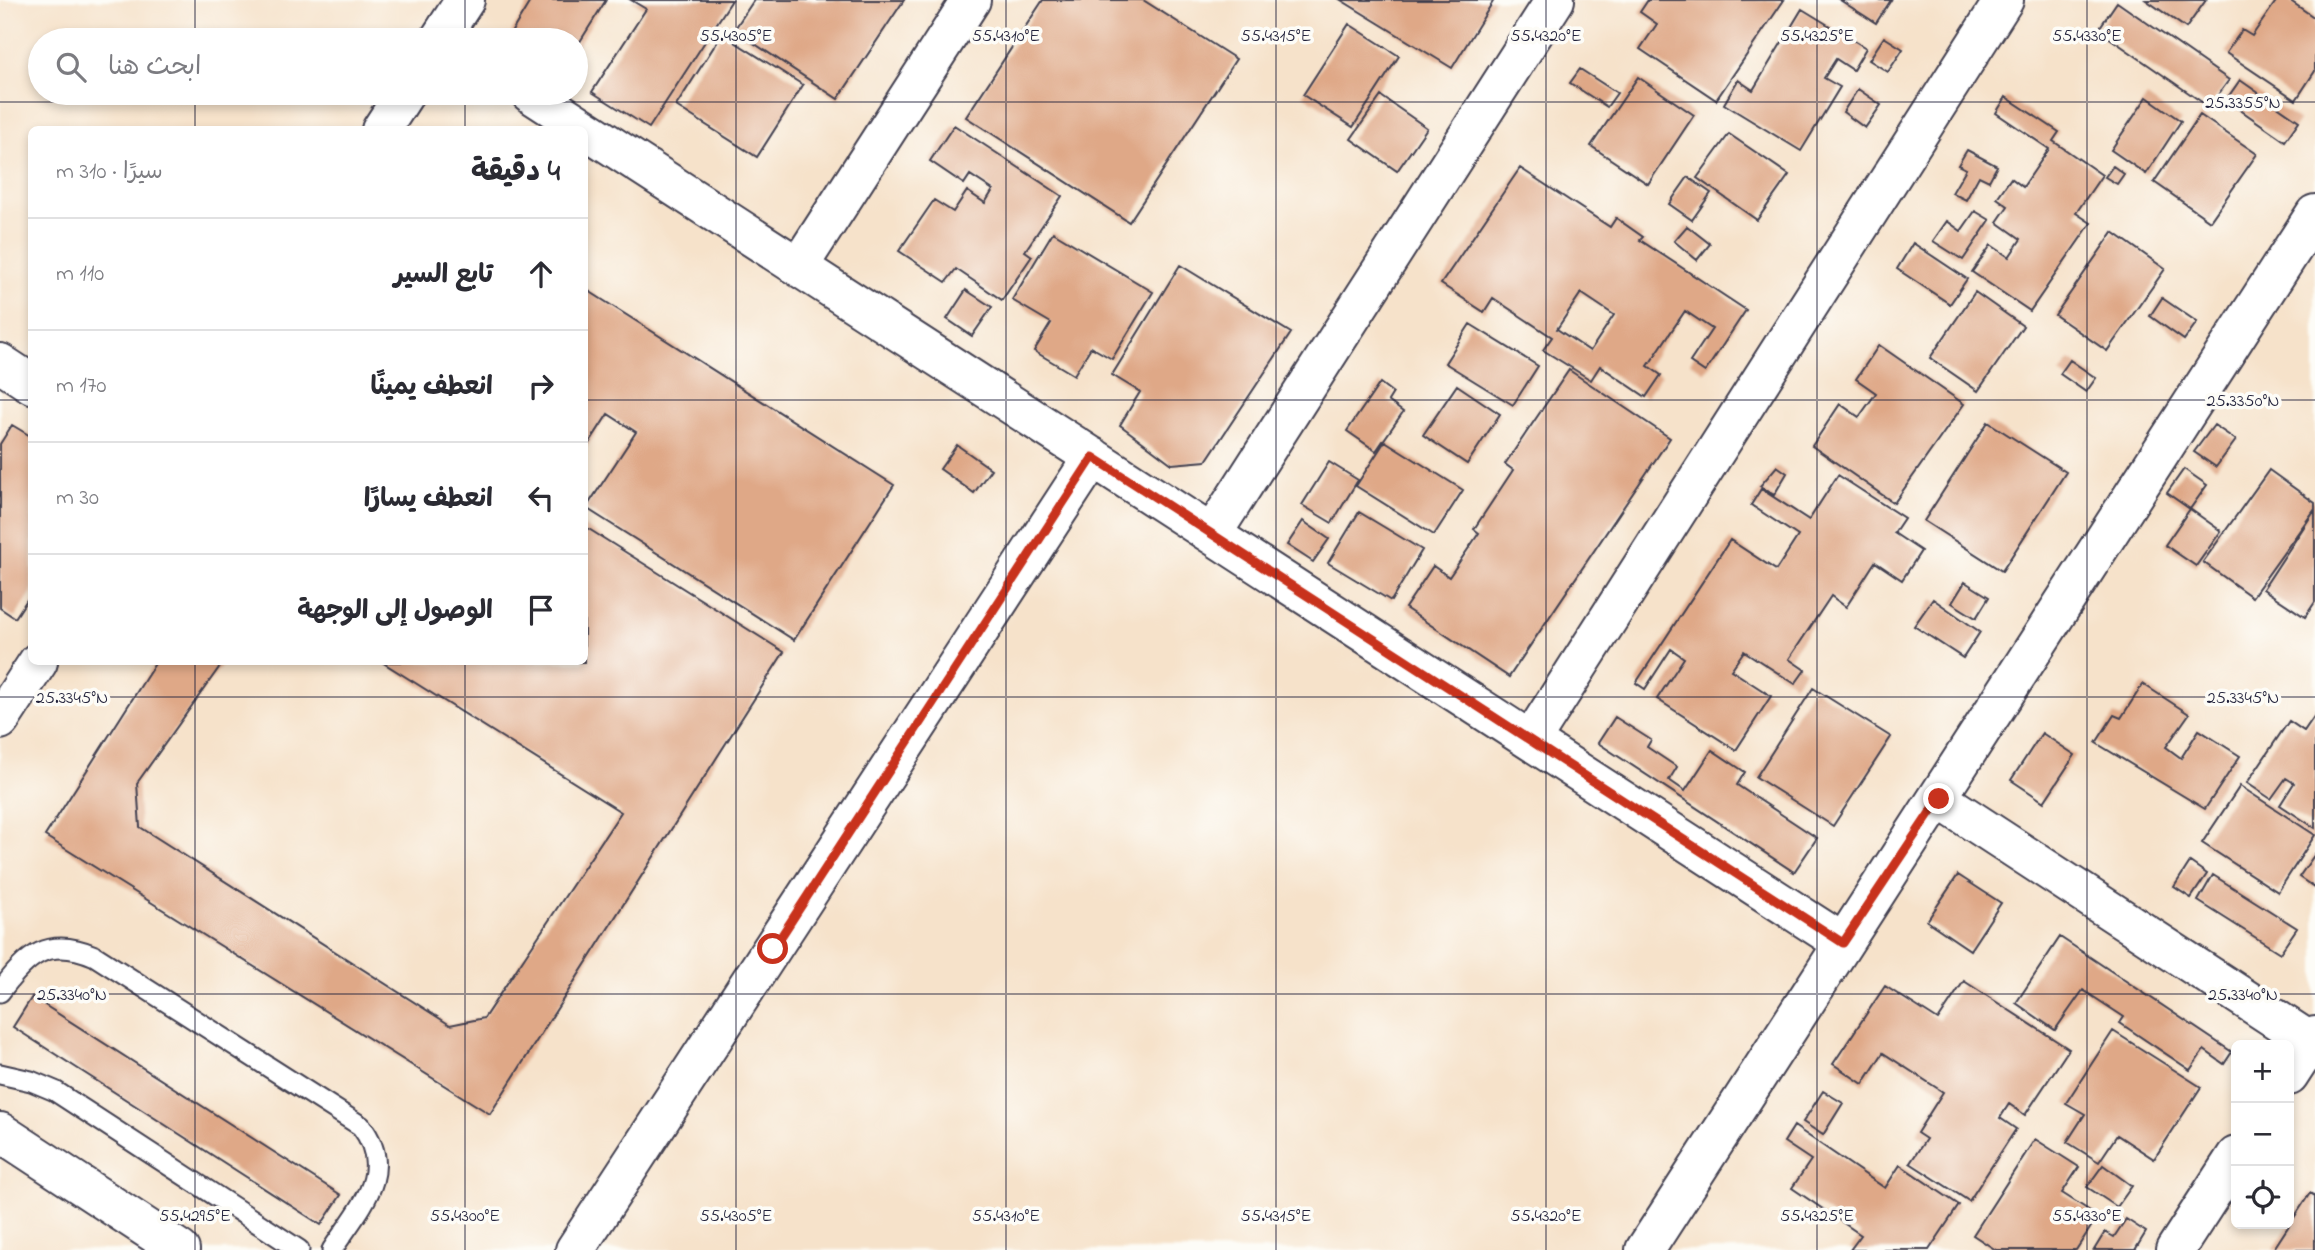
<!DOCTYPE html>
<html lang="ar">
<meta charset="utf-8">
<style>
:root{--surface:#fff;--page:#f2f2f3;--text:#2b2b33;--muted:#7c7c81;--line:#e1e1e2}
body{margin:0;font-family:"Indie Flower","Playpen Sans Arabic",sans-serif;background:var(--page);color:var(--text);direction:rtl}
.controls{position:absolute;right:21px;bottom:21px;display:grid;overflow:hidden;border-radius:10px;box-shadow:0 4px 10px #0003}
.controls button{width:63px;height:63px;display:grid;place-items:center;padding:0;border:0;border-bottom:2px solid var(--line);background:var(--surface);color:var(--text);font:35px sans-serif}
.stop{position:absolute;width:21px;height:21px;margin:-16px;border:5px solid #c8321e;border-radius:50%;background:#fff}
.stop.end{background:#c8321e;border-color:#fff;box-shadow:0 2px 7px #0008}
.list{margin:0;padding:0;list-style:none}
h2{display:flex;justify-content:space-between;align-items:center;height:91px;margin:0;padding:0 28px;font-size:30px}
h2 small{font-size:23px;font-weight:400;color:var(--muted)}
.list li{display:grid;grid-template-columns:46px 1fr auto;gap:21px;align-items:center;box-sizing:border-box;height:112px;padding:0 28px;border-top:2px solid var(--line)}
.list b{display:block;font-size:26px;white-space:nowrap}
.list em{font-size:23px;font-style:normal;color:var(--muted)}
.icon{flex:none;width:38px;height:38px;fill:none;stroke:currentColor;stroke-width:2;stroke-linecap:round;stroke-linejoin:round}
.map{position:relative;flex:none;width:2315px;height:1250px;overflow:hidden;direction:ltr}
.search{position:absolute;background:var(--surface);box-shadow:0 4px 10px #0003;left:28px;top:28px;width:560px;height:77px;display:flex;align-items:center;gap:18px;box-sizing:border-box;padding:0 24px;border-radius:38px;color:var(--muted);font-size:26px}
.panel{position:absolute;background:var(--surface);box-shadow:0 4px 10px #0003;left:28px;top:126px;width:560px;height:539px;border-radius:10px;direction:rtl}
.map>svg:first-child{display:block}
.building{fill:#dfa887;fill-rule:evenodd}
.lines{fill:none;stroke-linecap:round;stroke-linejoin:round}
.lane-casing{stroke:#423f50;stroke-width:23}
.street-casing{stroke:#423f50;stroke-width:42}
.lane{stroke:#fff;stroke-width:19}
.street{stroke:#fff;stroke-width:38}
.route{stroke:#c8321e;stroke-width:9}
.ticks{fill:none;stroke:#22223b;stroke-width:2;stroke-opacity:0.45}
.ticks-label{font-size:18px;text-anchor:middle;fill:#22223b;stroke:#fdfcf7;stroke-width:7;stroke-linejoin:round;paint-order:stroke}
</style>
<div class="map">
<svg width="2315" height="1250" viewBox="0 0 2315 1250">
<rect width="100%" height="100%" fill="#fdfcf7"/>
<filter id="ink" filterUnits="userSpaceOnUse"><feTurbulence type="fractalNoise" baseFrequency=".0143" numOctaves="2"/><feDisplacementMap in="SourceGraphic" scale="14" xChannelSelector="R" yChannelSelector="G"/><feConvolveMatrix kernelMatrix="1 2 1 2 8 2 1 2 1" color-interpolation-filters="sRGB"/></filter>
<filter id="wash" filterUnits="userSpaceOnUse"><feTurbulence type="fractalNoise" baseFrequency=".00686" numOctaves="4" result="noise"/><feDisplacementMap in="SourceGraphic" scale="28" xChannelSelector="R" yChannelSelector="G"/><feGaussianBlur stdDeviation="1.57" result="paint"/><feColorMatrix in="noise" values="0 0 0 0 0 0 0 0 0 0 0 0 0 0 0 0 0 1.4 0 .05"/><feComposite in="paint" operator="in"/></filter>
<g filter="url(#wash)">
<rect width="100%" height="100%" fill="#f6e2ca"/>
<g id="blocks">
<!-- building -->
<path class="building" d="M531,0H606L576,48V40H523L511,33Z
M631,0H732L649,128L592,92L646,9Z
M754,0H904L838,99L734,30Z
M1043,0H1143L1236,59L1129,222L966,117Z
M1341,0H1494L1452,68Z
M1648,0H1784L1716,100L1640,49L1657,24L1640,12Z
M1840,0H1891L1876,23Z
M2146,0H2206L2186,28Z
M2277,0H2289L2315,18V71L2296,100L2226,53L2242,30L2252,36Z
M2117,2L2229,80L2209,107L2098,30Z
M1802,9L1866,48L1853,70L1836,59L1824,78L1840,87L1801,151L1724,104L1738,80L1753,90Z
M1349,24L1399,56L1353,127L1303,95Z
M722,34L803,85L757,157L676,106Z
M1884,37L1903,49L1888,72L1869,60Z
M1580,69L1617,93L1607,107L1570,83Z
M1638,77L1694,115L1648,184L1591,146Z
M2240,80L2299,121L2285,141L2226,100Z
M1858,89L1881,105L1865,128L1843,112Z
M1381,96L1427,128L1397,171L1351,139Z
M2006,97L2059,132L2053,141L2102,175L2076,213L2091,223L2030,311L1972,272L1991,245L2009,257L2021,239L1997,222L2008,206L1997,198L2011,178L2023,187L2049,149L1996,113Z
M2147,97L2181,121L2146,174L2111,150Z
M2200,115L2257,154L2210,221L2154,182Z
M954,125L1062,196L1025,251L1032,256L1002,300L956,269L946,282L899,251L934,200L953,212L967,191L985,203L993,190L970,175L964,184L930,161Z
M1729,134L1789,175L1757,220L1697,178Z
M1967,150L1997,166L1989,181L1979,176L1966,200L1952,193L1966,169L1958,165Z
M2113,166L2124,174L2117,184L2105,177Z
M1520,168L1610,227L1616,218L1643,237L1640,240L1746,310L1705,372L1690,362L1712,329L1685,311L1648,366L1661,375L1646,397L1600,366L1591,380L1543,350L1552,337L1493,298L1484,312L1441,284ZM1581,293L1614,315L1590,351L1557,329Z
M1688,177L1711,193L1692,220L1669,204Z
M1975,211L1990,220L1963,260L1933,241L1947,221L1961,231Z
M1687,226L1710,244L1697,260L1674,241Z
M1053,232L1153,292L1112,359L1091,347L1074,375L1034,351L1051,323L1012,300Z
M2113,232L2165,269L2107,351L2055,315Z
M1913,243L1967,279L1950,304L1897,269Z
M1180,265L1291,333L1206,461L1172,464L1120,425L1140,392L1112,375Z
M584,288L894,485L794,640L586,508L636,432L608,414L584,451Z
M966,290L992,307L972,336L947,319Z
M1975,292L2023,326L1978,391L1930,358Z
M2162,298L2197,322L2184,340L2150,316Z
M1470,324L1538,366L1513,405L1445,363Z
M1879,345L1964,404L1894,503L1812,446L1840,404L1859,417L1876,393L1856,379Z
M2070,360L2096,378L2086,392L2060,374Z
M1569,370L1670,438L1509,677L1405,608L1433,566L1449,577L1479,533L1474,529L1513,470L1505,464Z
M1380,383L1393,393L1388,401L1403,412L1376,451L1347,431Z
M1457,385L1500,414L1467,464L1423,435Z
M1988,422L2066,472L2002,571L1924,521Z
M12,425L32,437V592L15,618L0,608V444Z
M2214,425L2236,440L2216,467L2194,452Z
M1385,441L1463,490L1434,535L1356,486Z
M957,445L991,469L974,493L940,469Z
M1329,462L1358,480L1332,523L1302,505Z
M1777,466L1787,473L1774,495L1760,486Z
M2184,469L2207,485L2190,509L2167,493Z
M2269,470L2315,503V509L2252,597L2203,562Z
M1838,475L1904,518L1894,533L1921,551L1902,580L1875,562L1846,607L1831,596L1789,659L1805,670L1795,684L1744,651L1731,670L1771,696L1736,750L1657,699L1684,658L1671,649L1645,689L1636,683L1730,540L1776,570L1798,536L1751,505L1761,489L1809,520Z
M2190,509L2221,531L2196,566L2165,545Z
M2315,510V602L2305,617L2263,589Z
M1359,512L1422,550L1391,601L1328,563Z
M1303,521L1329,539L1313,562L1287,545Z
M584,526L784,652L490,1114L45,836L156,662H223L137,783L140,827L450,1025L484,1018L621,812L382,662H584Z
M1965,582L1989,597L1976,618L1952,603Z
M1933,599L1980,632L1963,658L1914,626Z
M2143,684L2189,714L2166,747L2181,758L2199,730L2240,756L2205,809L2096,743L2114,715L2121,718Z
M1813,688L1891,737L1833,826L1756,777Z
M2315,715V828L2280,805L2294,783L2286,778L2271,799L2247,783L2289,721L2304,731Z
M1615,717L1651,740L1647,747L1677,767L1669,780L1685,791L1712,750L1745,772L1737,785L1817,838L1794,872L1598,743Z
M2042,733L2075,755L2044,802L2011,780Z
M2240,786L2315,835L2278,892L2202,843Z
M2315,854V888L2299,877Z
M2190,862L2207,874L2191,898L2174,887Z
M1958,875L2001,903L1970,950L1927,921Z
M2213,875L2297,928L2280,953L2198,901Z
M2060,937L2232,1052L2224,1064L2204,1050L2190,1070L2120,1023L2124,1017L2083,990L2055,1030L2016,1003Z
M1964,981L2069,1049L2025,1115L2009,1104L2000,1118L2016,1129L1969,1201L1910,1163L1926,1139L1917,1133L1943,1092L1883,1053L1863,1084L1833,1064L1885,986L1938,1020Z
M32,997L341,1195L321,1225L13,1027Z
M2113,1031L2201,1087L2154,1159L2117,1135L2099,1162L2067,1142L2085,1114L2066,1103Z
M1823,1091L1843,1103L1823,1135L1803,1122Z
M1794,1126L1885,1188L1900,1165L1959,1205L1929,1250H1850L1861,1235L1792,1188L1811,1160L1784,1142Z
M2035,1139L2079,1167L2062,1193L2098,1216L2076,1250H1996L1973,1235Z
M2103,1165L2132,1186L2117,1207L2087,1187Z
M2310,1193L2315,1196V1250H2273Z
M2126,1219L2146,1232L2135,1250H2094L2105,1232L2114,1237Z"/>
</g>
</g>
<g filter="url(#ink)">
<use href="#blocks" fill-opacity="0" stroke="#423f50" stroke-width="2"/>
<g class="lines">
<!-- lane casing -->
<g class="lane-casing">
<path id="lane" d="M0,992C27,955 48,936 95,956L361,1126C397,1173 358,1209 332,1250
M0,1074L31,1081L55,1091L299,1250"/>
</g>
<!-- street casing -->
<g class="street-casing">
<path id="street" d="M439,40L465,0
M530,93L1843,943
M381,130L405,93
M799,266L971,0
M0,363L32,384
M1212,534L1555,0
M0,720L38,662
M1531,740L2004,0
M1939,799L2311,1042
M2289,1076L2315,1036
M0,1132L180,1250
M575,1250L1093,457
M1645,1250L2315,214
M2175,1250L2236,1156"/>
</g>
<!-- lane -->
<use href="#lane" class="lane"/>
<!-- street -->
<use href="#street" class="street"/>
</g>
</g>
<g class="lines" filter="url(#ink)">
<!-- route -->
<path class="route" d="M773,949L1093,457L1843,943L1939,799"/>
</g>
<!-- ticks -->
<path class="ticks" d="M195,0V40M465,0V40M736,0V1250M1006,0V1250M1276,0V1250M1546,0V1250M1817,0V1250M2087,0V1250M195,93V130M465,93V130M0,102H2315M0,400H32M584,400H2315M195,662V1250M465,662V1250M0,697H2315M0,994H2315"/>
<g class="ticks-label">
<text x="736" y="41">55.4305°E</text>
<text x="1006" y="41">55.4310°E</text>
<text x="1276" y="41">55.4315°E</text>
<text x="1546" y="41">55.4320°E</text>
<text x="1817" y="41">55.4325°E</text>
<text x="2087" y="41">55.4330°E</text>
<text x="2243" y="108">25.3355°N</text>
<text x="2243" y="406">25.3350°N</text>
<text x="72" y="703">25.3345°N</text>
<text x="2243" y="703">25.3345°N</text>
<text x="72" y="1000">25.3340°N</text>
<text x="2243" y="1000">25.3340°N</text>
<text x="195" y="1221">55.4295°E</text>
<text x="465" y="1221">55.4300°E</text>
<text x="736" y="1221">55.4305°E</text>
<text x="1006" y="1221">55.4310°E</text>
<text x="1276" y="1221">55.4315°E</text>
<text x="1546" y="1221">55.4320°E</text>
<text x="1817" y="1221">55.4325°E</text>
<text x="2087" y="1221">55.4330°E</text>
</g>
</svg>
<div class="controls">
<button>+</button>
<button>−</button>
<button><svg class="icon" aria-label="locate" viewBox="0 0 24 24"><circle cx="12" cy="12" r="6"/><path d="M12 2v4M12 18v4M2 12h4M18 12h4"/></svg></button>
</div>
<div class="stop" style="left:773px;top:949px"></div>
<div class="stop end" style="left:1939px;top:799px"></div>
<div class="search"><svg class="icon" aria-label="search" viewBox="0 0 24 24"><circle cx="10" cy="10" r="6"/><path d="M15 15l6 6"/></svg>ابحث هنا</div>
<section class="panel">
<h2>4 دقيقة<small>سيرًا · 310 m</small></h2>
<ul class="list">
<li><svg class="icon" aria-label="ahead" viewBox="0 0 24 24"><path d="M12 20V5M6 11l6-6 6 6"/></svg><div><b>تابع السير</b></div><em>110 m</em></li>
<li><svg class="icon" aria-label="right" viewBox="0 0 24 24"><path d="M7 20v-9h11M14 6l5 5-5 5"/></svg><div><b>انعطف يمينًا</b></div><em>170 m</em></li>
<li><svg class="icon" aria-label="left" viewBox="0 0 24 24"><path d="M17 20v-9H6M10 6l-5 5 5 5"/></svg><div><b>انعطف يسارًا</b></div><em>30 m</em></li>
<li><svg class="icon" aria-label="arrive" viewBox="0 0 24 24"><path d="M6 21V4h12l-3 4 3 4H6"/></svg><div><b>الوصول إلى الوجهة</b></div></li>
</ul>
</section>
</div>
